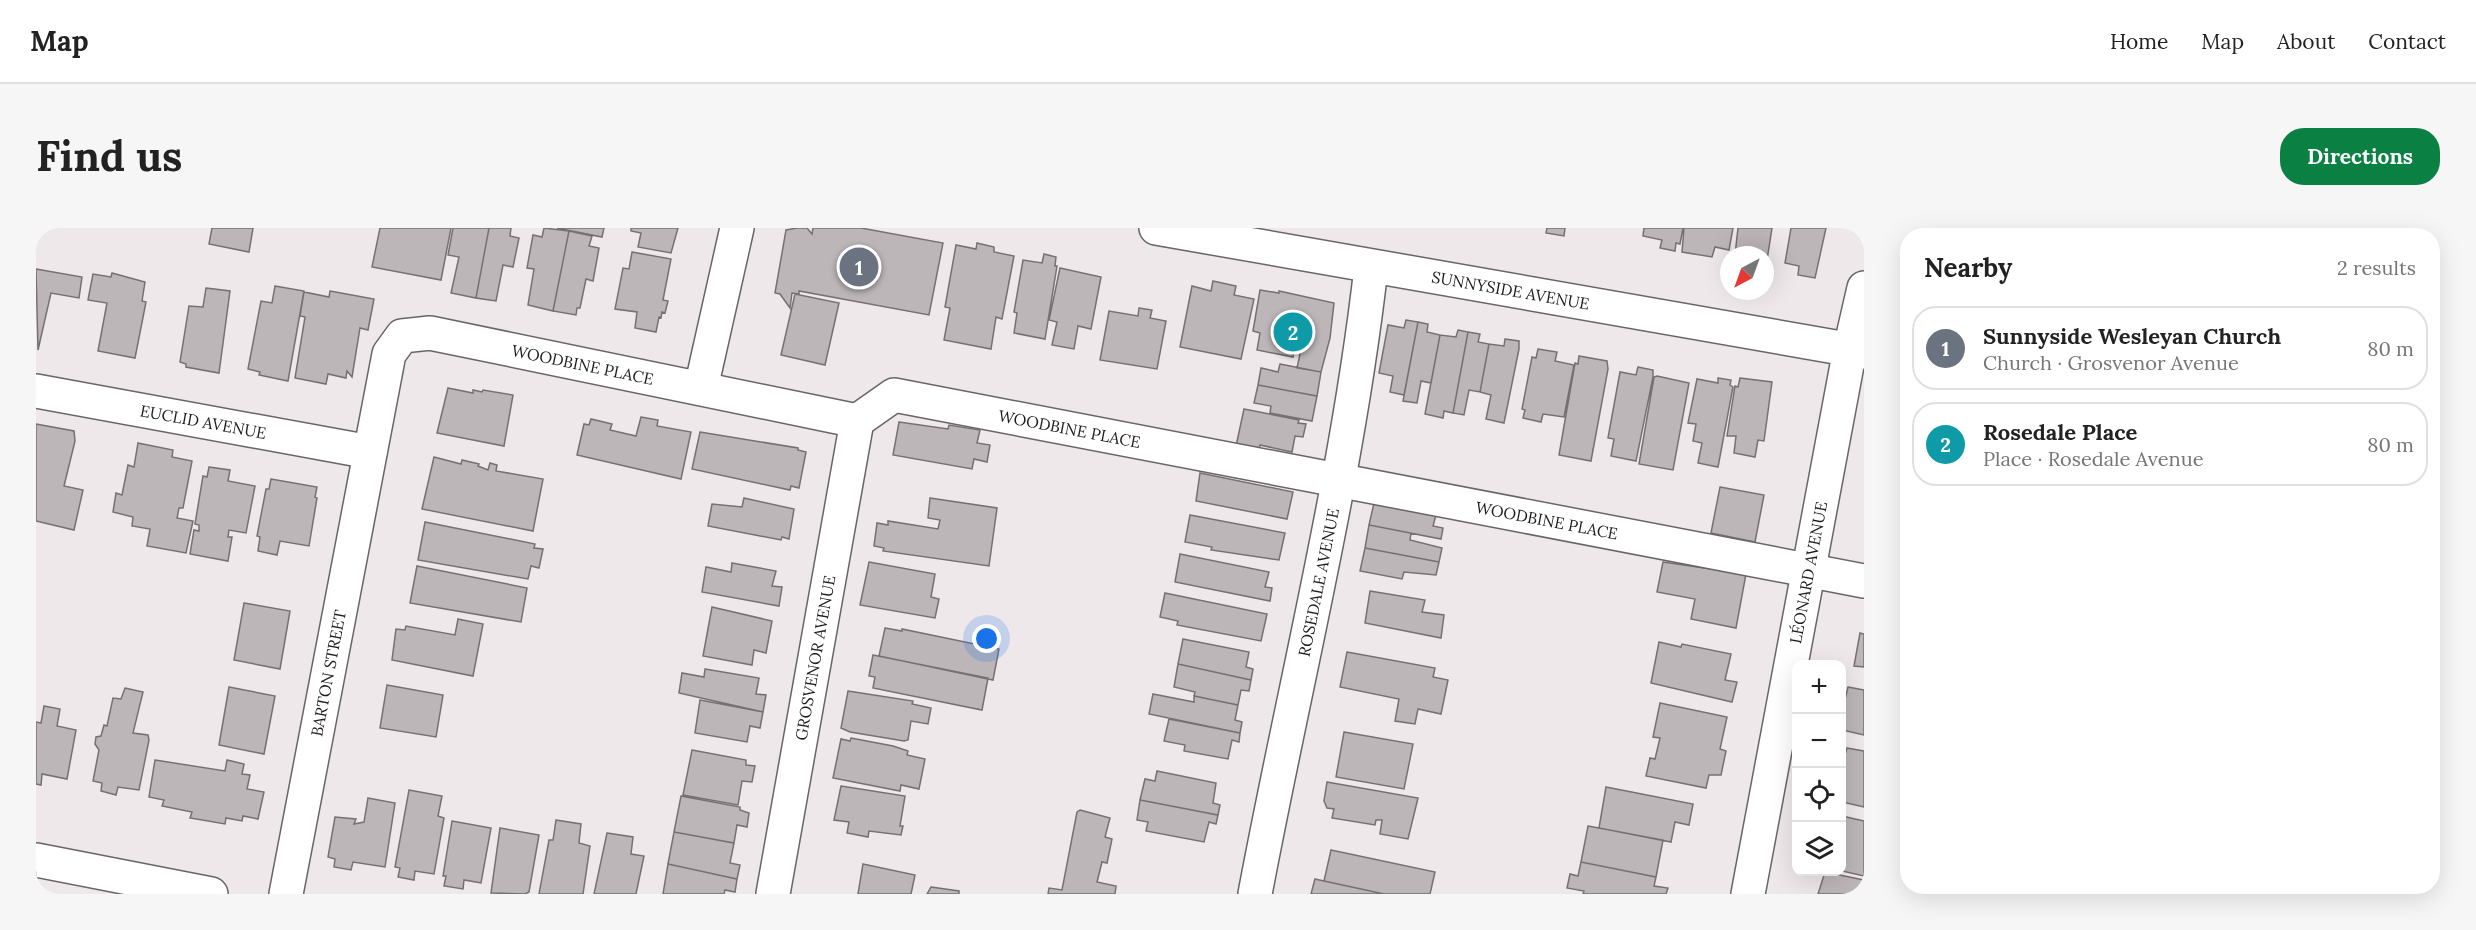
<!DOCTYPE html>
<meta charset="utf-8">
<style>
:root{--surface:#fff;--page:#f6f6f6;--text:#222;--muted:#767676;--line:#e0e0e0;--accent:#0b8043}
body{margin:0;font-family:Lora,serif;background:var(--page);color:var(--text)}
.controls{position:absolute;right:18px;bottom:18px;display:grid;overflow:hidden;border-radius:12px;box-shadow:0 6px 24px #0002}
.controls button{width:54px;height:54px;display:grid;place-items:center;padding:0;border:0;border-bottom:2px solid var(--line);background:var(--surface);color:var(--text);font:30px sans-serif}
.compass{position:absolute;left:1684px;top:18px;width:54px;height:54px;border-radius:50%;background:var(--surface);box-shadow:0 6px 24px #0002;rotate:221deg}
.you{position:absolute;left:951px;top:411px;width:21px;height:21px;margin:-15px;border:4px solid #fff;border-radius:50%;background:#1a73e8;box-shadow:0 0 0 9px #1a73e833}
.badge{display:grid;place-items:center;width:39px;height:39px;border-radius:50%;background:var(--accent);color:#fff;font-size:20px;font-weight:700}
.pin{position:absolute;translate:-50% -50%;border:3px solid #fff;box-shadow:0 2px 6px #0006}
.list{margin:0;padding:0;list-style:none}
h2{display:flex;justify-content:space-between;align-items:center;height:78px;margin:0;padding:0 24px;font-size:26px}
h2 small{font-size:20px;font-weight:400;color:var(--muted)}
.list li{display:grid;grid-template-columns:39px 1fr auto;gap:18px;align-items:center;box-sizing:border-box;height:84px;margin:0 12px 12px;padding:0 12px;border:2px solid var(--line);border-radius:24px}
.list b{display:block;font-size:22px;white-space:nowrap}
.list p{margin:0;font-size:20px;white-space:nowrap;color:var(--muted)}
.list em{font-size:20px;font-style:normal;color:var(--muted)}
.icon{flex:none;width:33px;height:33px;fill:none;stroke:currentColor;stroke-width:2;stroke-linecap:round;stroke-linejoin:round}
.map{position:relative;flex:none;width:1828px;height:666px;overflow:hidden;border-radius:24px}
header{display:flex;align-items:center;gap:36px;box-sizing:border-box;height:84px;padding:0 30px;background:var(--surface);border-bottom:2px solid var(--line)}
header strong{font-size:28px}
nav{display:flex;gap:33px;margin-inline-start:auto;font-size:21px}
.intro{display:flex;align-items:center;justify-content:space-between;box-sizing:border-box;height:144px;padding:0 36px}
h1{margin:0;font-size:42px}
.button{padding:15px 27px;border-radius:24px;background:var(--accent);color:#fff;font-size:21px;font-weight:700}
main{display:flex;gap:36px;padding:0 36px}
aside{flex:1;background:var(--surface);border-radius:24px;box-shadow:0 6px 24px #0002}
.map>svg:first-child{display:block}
.building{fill:#bdb6b9;stroke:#767073;stroke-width:1.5}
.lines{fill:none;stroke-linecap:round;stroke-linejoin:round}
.minor-casing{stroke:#6a6467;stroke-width:36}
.minor{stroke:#fff;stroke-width:33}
.labels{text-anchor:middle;stroke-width:5;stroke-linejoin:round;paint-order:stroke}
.street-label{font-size:16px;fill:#1f1c1d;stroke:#efe8eb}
</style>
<header>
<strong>Map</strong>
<nav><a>Home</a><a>Map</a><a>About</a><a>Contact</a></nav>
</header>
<div class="intro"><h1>Find us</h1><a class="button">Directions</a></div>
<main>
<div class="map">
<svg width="1828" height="666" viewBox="0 0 1828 666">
<rect width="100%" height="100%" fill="#efe8eb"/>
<!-- building -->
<path class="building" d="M176,0H217L213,24L173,16Z
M344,0H415L405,52L336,39Z
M417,0H453L440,70L415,65L423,29L412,27Z
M453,0H475L474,8L483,10L477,39L467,37L460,73L440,70Z
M508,0L533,3L517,83L492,77L498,41L491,40L497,7L506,9Z
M521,0H568L566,9Z
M595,0H642L635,25L602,19L605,5L595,3Z
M761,0H771L776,6L777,0H825L907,15L893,87L763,63V66L756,65L754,80L744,66L739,65L750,2Z
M1511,0H1529L1528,8L1510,5Z
M1608,0H1647L1644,16L1640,15L1639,23L1624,20L1626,12L1607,8Z
M1648,0H1697L1693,22L1679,19L1676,29L1646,24Z
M1702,0H1736L1731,32L1729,27H1699Z
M1755,0H1790L1779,50L1762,47L1763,38L1749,35Z
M533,3L556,8L553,18L563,20L557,53L550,51L544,80H541L540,87L517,83Z
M941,15L958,19V24L978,28L966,91L960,89L955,121L908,112L914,80L909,79L920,17L940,21Z
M596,24L635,31L627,72L632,73L629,85L626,84L625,90L623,89L620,104L599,100L601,84L579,81L587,40L593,41Z
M1008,26L1020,29L1019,38H1021L1009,111L978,105L981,85L978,84L987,32L1006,35Z
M1024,40L1065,49L1055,101L1042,98L1038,121L1016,117L1021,94L1013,92Z
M0,41L46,49L43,70L15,65L2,122Z
M76,45L109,54L106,73L110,74L99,130L62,123L71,75L52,72L57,46L75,49Z
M1177,53L1200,58L1198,67L1218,71L1205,131L1144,119L1156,58L1175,63Z
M239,58L268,63L252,153L223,147L224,144L212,141L225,73L236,75Z
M170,60L194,63L183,145L150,139V136L144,134L153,78L167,79Z
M1224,62L1243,65V63L1298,75L1294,110L1285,144L1261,140L1267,112L1260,111L1257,129L1221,122L1224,105L1217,103Z
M294,63L338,71L332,102L324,100L316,149L311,143L310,150L292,146L290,156L259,150L269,89L264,88L268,64L293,69Z
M759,66L803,75L789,137L745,127Z
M1103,80L1116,82L1114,90L1130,93L1121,141L1064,132L1073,83L1102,88Z
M1370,92L1382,94L1368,167L1354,164L1357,148L1343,145L1352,97L1368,100Z
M1382,94L1392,96L1391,104L1404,107L1395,155L1385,153L1381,175L1367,173Z
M1422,102L1432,104L1417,185L1408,183L1407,190L1389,186L1404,107L1420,109Z
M1432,104L1444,106L1442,114L1453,116L1444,164L1433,162L1428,187L1417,185Z
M1469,111L1483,113V121L1468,195L1450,191L1455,167L1444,164L1453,116L1468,118Z
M1502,121L1521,124L1519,133L1538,137L1528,189L1507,186L1505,194L1487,190L1489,182L1486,181L1496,129L1500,130Z
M1543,128L1571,133L1572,141L1555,233L1523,227L1539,135L1542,136Z
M1244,136L1285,144L1281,168L1222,157L1225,140L1242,144Z
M1602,139L1617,142V149L1600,233L1575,228L1578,211L1572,210L1584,144L1600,147Z
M1621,148L1653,155L1637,242L1603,236L1618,149Z
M1682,150L1695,152L1694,157L1697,159L1682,239L1662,235L1666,215L1657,213L1660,196L1652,195L1661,151L1682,155Z
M1704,150L1736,154L1728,213L1722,212L1719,229L1698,225L1700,208H1691L1699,158L1702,159Z
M1222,157L1281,168L1276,193L1234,185L1235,178L1218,175Z
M412,160L437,165V162L446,164L447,162L477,167L468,218L401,205Z
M1208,181L1263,192L1262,195L1270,196L1267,209L1259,208L1256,224L1224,217L1223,223L1200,218Z
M605,189L622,192L621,198L655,204L645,251L541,227L548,196L553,197L555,191L576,196L574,202L600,208Z
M863,194L912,201L913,197L944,202L941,215L954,217L951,234L938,231L936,241L857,227Z
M0,196L38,203L39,213L28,258L47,262L38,302L0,293Z
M664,204L762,220V222L770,224L763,260L755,258L754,262L656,241Z
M102,215L137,222L136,229L156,233L147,280H143L141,290L157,293L150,325L111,318L114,301L96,298L97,289L77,284L80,265L86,267L92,237L98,239Z
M398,229L425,236L426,232L443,236L442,238L452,242L454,235L461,237L460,243L507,251L497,303L386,281Z
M173,239L194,242L192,253L219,258L210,305L193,302L192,309H196L192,333L154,326L158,302L163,303V297L159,296L167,248L171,249Z
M1164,245L1257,264L1251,291L1160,273Z
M235,251L281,259L279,269L281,270L273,318L244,313L241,327L222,323L224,309L221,308L230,261H233Z
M1684,259L1728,267L1719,314L1675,305Z
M708,270L758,281L753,311L746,309L745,312L672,298L676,276L706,279Z
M894,270L961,280L953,338L847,323L848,320L838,318L841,295L852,297V293L902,301L904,292L892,290Z
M1338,275L1400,287L1397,298L1407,300L1405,311L1333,297Z
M1154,287L1249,305L1243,332L1175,322L1176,319L1149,314Z
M389,294L499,316L498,320L507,321L503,340L495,338L492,351L382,332Z
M1333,297L1375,305L1374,312L1406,320L1403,334L1329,320Z
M1329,320L1403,334L1400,347L1368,344L1366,351L1324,343Z
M1144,326L1233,344L1229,359L1236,360L1234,373L1139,354Z
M833,334L899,346L895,369L903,371L899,390L824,377Z
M1627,334L1710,346L1700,400L1655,391L1659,371L1621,364Z
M696,335L740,343L736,358L746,359L743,378L666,364L670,339L695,344Z
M381,338L491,360L485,394L374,375Z
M1334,363L1389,372L1386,384L1408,387L1405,410L1329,395Z
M1129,365L1231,386L1225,413L1141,397L1142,393L1124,389Z
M208,375L254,383L244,441L198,432Z
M676,379L736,393L730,425L718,422L716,437L667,428Z
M422,391L447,396L437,448L356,432L360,401L369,402L370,398L419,407Z
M849,400L866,403V401L963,421L957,452L843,428Z
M1824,405L1828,406V439L1818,438Z
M1147,411L1213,424L1210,439L1217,441L1215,452L1142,436Z
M1623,414L1645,419L1646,416L1695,426L1689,452L1701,454L1696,474L1615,455Z
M1311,424L1399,440L1397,449L1412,452L1405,486L1382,481L1379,496L1359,493L1363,471L1304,459Z
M837,427L952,450L946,482L837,460L839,449L833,448Z
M1142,436L1215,452L1213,463L1205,462L1202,477L1158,468L1159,464L1138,459Z
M669,441L723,450L720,466L730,467L727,484L643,465L646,445L668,449Z
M351,457L407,467L400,509L344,500Z
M193,459L239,468L228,526L183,517Z
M1812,459L1828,462V507L1806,502V484Z
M89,460L107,464L97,505L112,507L113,512L103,562L82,559L80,567L65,563L66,555L57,553L63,522L59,516L60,509L65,508L68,497L71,498L77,470L85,471Z
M812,463L877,473L876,476L895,480L892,496L875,493L872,512L868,513L814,504L805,500Z
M1117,466L1158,474V468L1202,477L1199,492L1206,494L1204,505L1113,486Z
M664,472L727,484L724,500L714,498L711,514L659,505Z
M1624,475L1691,489L1684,521L1690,523L1685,547H1673L1670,560L1610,548L1614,530L1619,531L1624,510L1617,509Z
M8,478L24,481L21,498L40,502L31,551L6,546L5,557L0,556V494L5,495Z
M1133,491L1204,505L1203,514L1196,512L1192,531L1148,523L1149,517L1128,513Z
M1308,504L1377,516L1368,561L1300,549Z
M815,510L857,518L872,523L871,527L889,531L883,561L865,557L864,563L797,550L805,511L814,513Z
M1811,520L1828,523V579L1806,574V536Z
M656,522L710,532V537L719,538L716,554L706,553L702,577L647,567Z
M119,532L189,543L191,532L208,536L206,546L214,547L211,561L228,564L222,591L207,588L206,593L190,590L189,596L154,590L156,584L126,578L128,572L113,569Z
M1121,543L1180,555L1177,575L1184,577L1182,587L1104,572L1109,551L1119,553Z
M1291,554L1382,570L1372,611L1344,606L1346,592H1340L1339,597L1296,590L1298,581L1291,580L1288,573Z
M805,558L869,568L864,598H867L865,607L833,603L832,609L811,605L813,594L798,592Z
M1570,559L1657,576L1653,597L1639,594L1635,614L1563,600Z
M373,562L406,568L402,588L408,590L398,646L379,643L378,652L362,649L364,640L359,639Z
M645,568L704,579V582L713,585L711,599L701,597L698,615L638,604Z
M332,570L359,575L349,639L317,634L315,642L298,639L299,631L292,629L299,589L320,591L318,596L328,594Z
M1104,572L1182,587L1180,596L1173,594L1168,614L1110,603L1112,594L1101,592Z
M1044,582L1074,590L1069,609L1076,611L1071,635L1066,634L1061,654L1080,658L1079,666H1012L1013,660L1026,662L1041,584Z
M1806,588L1828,593V648L1806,643Z
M520,592L545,596L543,615L554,618L547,666H503L513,612H517Z
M416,593L455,600L445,655L428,652L427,661L408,658L410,648H407Z
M1552,598L1627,612L1620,649L1545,634Z
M464,600L503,607L493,664L489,666L455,665Z
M638,604L698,615L694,635L704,637L701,651L632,636Z
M571,605L597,609L595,626L608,628L600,666H558Z
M1295,622L1399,644L1394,666H1348L1288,653Z
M1545,634L1620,649L1618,658L1632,660L1630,666H1547L1548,663L1531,660L1534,646L1542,648Z
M632,636L701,651L699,664L689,662L688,666H627Z
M827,636L879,647L875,666H822Z
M1789,644L1828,652V666H1782Z
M1279,651L1288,653L1348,666H1275Z
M895,659L923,663V666H891Z"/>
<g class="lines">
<!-- minor casing -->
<g class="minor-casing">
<g id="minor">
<path id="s1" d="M1120,0L1828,124"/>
<path d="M665,160L701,0"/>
<path id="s2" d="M0,163L334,224"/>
<path d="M0,632L175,666"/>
<path id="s3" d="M250,666L353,126L366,108L394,105L821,193L858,167L1828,353"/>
<path id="s4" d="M737,666L821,193"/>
<path id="s5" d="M1219,666C1258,458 1311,251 1335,40"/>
<path id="s6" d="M1712,666L1814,121L1828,60"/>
</g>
</g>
<!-- minor -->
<use href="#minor" class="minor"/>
</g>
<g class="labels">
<!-- street labels -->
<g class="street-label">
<text dy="6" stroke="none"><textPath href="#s1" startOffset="360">SUNNYSIDE AVENUE</textPath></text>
<text dy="6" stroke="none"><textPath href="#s3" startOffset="756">WOODBINE PLACE</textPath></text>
<text dy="6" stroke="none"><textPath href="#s2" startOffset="170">EUCLID AVENUE</textPath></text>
<text dy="6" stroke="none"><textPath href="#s3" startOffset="1260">WOODBINE PLACE</textPath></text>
<text dy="6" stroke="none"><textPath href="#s3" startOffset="1746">WOODBINE PLACE</textPath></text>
<text dy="6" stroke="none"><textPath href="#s6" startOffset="327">LÉONARD AVENUE</textPath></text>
<text dy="6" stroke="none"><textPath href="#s5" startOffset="318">ROSEDALE AVENUE</textPath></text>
<text dy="6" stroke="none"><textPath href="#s4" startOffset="240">GROSVENOR AVENUE</textPath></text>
<text dy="6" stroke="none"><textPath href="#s3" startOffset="225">BARTON STREET</textPath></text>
</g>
</g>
</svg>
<div class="controls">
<button>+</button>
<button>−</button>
<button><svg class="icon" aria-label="locate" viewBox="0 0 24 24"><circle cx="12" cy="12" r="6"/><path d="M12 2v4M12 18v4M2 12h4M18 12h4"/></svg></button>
<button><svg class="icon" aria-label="layers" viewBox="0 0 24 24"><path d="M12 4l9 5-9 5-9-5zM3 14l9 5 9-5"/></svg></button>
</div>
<svg class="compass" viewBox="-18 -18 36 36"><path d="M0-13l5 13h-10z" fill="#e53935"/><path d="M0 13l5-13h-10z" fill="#767676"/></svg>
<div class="you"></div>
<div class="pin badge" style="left:823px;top:39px;background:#6b7280">1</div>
<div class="pin badge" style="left:1257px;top:104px;background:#0f9aa8">2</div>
</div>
<aside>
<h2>Nearby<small>2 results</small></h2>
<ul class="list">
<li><span class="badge" style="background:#6b7280">1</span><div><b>Sunnyside Wesleyan Church</b><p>Church · Grosvenor Avenue</p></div><em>80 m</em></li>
<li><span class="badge" style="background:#0f9aa8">2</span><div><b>Rosedale Place</b><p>Place · Rosedale Avenue</p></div><em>80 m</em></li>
</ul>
</aside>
</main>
